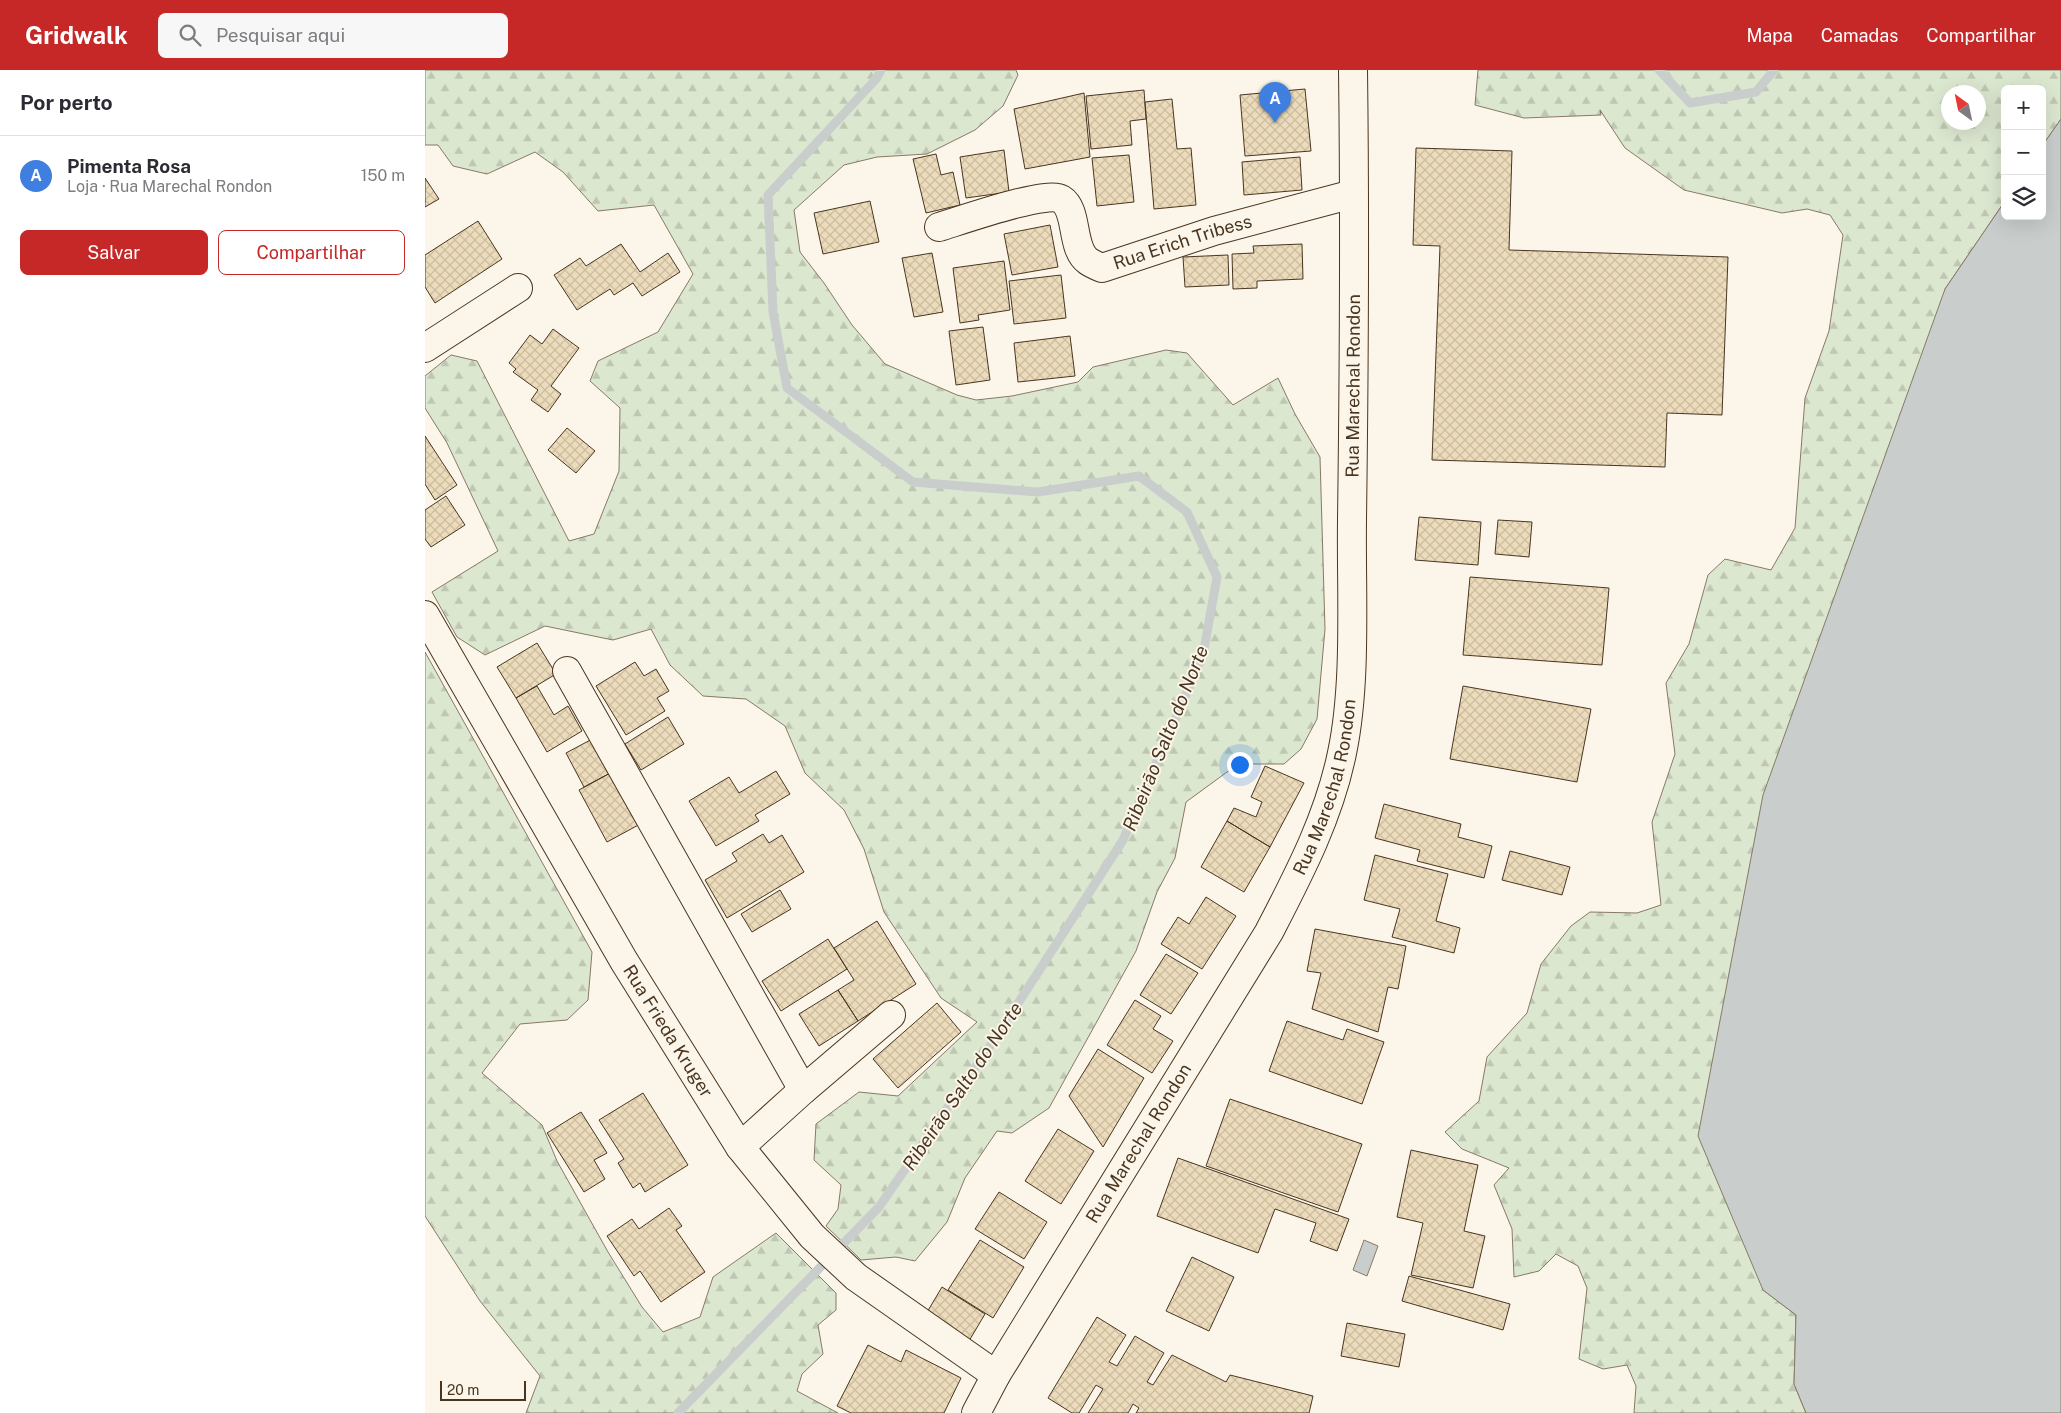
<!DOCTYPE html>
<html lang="pt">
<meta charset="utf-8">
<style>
:root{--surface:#fff;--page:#f7f7f7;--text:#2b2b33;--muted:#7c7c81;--line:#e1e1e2;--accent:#c62828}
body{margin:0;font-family:"Public Sans",sans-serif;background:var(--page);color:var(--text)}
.controls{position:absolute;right:15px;top:15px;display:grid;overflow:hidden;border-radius:8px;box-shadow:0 5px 20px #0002}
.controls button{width:45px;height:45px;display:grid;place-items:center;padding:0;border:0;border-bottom:1px solid var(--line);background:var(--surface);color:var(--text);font:25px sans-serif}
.compass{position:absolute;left:1516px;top:15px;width:45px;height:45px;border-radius:50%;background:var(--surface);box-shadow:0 5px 20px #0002;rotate:327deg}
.scale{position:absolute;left:15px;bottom:12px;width:86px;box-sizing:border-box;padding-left:5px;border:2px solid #4a3520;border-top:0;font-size:14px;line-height:18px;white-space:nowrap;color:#4a3520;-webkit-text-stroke:4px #fbf6e9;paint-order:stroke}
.you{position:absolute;left:814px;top:694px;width:18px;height:18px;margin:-12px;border:4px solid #fff;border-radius:50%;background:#1a73e8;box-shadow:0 0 0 8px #1a73e833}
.badge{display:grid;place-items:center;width:32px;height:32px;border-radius:50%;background:var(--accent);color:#fff;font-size:16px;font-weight:700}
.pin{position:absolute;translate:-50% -41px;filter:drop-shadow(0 1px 2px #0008)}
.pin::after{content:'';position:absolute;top:26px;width:18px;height:15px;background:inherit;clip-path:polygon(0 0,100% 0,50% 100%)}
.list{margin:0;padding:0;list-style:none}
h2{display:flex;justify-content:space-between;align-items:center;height:65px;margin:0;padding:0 20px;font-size:21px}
h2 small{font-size:16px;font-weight:400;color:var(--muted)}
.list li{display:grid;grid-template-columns:32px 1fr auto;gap:15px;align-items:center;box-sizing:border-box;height:80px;padding:0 20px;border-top:1px solid var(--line)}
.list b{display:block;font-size:19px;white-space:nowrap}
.list p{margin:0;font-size:16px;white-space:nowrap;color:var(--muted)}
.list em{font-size:16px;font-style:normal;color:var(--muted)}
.actions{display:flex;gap:10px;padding:15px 20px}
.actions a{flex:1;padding:11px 0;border:1px solid var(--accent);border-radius:8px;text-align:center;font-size:18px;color:var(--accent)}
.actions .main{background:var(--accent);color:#fff}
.icon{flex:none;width:28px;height:28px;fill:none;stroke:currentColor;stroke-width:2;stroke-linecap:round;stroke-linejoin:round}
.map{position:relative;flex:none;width:1636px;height:1343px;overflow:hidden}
header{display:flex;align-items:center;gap:30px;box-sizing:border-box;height:70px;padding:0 25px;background:var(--accent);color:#fff}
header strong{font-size:24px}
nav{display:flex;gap:28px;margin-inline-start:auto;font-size:18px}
.search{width:350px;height:45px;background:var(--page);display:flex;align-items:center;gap:12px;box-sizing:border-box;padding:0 18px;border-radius:8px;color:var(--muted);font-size:19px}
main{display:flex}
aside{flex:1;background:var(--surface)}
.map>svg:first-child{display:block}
.forest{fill:url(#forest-firs);stroke:#887966;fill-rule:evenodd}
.water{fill:#c9cecd;stroke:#887966}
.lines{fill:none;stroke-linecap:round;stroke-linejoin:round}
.stream{stroke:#c9cecd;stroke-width:9}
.building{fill:url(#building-cross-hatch);stroke:#4a3520}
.minor-casing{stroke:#4a3520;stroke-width:30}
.major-casing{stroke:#4a3520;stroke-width:30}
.minor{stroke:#fbf6e9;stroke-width:28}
.major{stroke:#fbf6e9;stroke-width:28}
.labels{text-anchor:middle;stroke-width:4;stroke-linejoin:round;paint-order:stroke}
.street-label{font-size:18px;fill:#4a3520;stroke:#fbf6e9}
.water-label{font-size:19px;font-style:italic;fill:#4a3520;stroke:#fbf6e9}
</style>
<header>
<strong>Gridwalk</strong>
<div class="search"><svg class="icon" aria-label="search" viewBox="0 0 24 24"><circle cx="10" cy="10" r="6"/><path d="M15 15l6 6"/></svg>Pesquisar aqui</div>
<nav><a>Mapa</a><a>Camadas</a><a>Compartilhar</a></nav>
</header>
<main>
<aside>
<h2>Por perto<small></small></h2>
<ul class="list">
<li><span class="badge" style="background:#3f7fe0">A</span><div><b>Pimenta Rosa</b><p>Loja · Rua Marechal Rondon</p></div><em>150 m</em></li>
</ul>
<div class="actions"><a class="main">Salvar</a><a>Compartilhar</a></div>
</aside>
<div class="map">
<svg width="1636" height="1343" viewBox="0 0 1636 1343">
<defs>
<pattern id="forest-firs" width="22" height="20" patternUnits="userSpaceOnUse" patternTransform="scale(1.25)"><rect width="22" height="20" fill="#dce7d0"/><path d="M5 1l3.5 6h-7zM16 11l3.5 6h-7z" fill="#bec7b2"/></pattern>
<pattern id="building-cross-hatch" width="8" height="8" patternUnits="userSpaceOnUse" patternTransform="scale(1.25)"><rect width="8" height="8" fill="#ecdcbc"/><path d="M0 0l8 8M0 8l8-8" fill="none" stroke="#ccbda1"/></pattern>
</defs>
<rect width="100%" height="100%" fill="#fbf6e9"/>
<!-- forest -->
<path class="forest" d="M0,0H591L593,5L578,36L550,60L502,84L452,87L419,95L369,140L375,182L399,213L427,255L460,294L474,300L532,325L551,330L587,326L653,312L668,297L741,280L762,283L808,335L853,308L870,344L895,387L900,559L892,649L876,679L859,694H813L761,732L750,788L732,822L711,881L624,1038L587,1063L572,1061L540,1108L522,1152L490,1191L471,1187L436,1190L401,1156L413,1139L416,1115L389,1090L391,1054L434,1022L473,1026L552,952L516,928L459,842L439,779L419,740L380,703L360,656L321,629L278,626L245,595L226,559L188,570L120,556L60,585L32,567L7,522L73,481L22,373L0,338V306L26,285L52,291L144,471L169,464L194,401L195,338L165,311L173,291L233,262L268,204L229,135L173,141L138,102L110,82L62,104L28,96L13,75H0Z
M1053,0H1636V49L1617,76V19H1580V131L1520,219L1338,1220L1371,1245L1369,1314L1381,1343H1209L1211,1316L1202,1295L1178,1299L1154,1289L1162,1218L1153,1196L1131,1184L1114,1201L1089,1207L1087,1159L1069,1115L1084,1098L1037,1079L1020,1062L1054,1031L1062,987L1102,943L1116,894L1146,856L1165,842L1212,843L1236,835L1227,752L1250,684L1241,613L1264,574L1283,505L1300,489L1346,500L1370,458L1380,328L1404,261L1418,165L1405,145L1382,139L1357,143L1259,120L1200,78L1175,40L1176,45L1099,48L1050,35ZM1524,22H1554V52H1524Z
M0,582L167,882L163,930L142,950L95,954L57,1003L117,1055L132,1091L183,1182L217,1237L238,1262L275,1247L288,1207L351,1163L411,1223V1240L393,1255L398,1284L377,1304L372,1321L413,1343H101L115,1306L55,1231L0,1146Z"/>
<!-- water -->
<path class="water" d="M1636,49V1343H1381L1369,1314L1371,1245L1338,1220L1273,1066L1338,725L1520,219L1580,131V146H1617V76Z
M939,1170L953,1176L942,1206L928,1200Z"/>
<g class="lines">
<!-- stream -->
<path class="stream" d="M1234,0L1265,33L1331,22L1349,0
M253,1343L454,1137L574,963L698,770L778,585L792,507L762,442L714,406L613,422L488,412L362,318L348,242L343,125L451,9L456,0"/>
</g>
<!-- building -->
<path class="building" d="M880,19L886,81L820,86L815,25Z
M719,20L721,49L705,51L707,75L666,79L661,26Z
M659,23L665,87L600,99L589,39Z
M747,29L752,79L766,78L771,135L729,139L720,32Z
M991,78L1087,81L1084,180L1303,187L1297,345L1242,343L1240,397L1007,390L1015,176L988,175Z
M579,80L584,122L541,128L535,87Z
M511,84L516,105L528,102L535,135L501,143L488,89Z
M704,85L709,132L672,136L667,88Z
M875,87L877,120L819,125L817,92Z
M0,108L14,129L0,137Z
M445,131L454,172L398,184L389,143Z
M53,151L77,189L10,233L0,217V185Z
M625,155L633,197L587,205L579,164Z
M196,174L215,202L243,183L255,202L217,226L208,213L189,225L185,219L152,240L129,205L155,188L161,196Z
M877,174L878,209L832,211V218L808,219L807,184L829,183L828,176Z
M507,183L518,242L489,247L477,188Z
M803,185L804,215L760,217L758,187Z
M579,191L585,240L553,245L554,250L535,253L528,198Z
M636,205L641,248L589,254L584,211Z
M558,257L565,310L531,315L524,261Z
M128,259L154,278L126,316L136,324L123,342L106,330L113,320L88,302L91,299L84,293L105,265L117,274Z
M645,266L650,306L593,312L589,273Z
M142,358L170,381L151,403L123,380Z
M0,366L32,415L10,430L0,414Z
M21,426L40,455L6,477L0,469V440Z
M994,447L1056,452L1053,495L990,490Z
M1073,450L1107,452L1104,487L1070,484Z
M1045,507L1184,518L1177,595L1038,585Z
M112,573L131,604L91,628L72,597Z
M210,592L219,606L231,599L244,621L232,628L240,641L201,665L171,616Z
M112,616L129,645L143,636L157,661L122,682L91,628Z
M1038,616L1166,639L1152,712L1025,689Z
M243,647L259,674L216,700L200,674Z
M171,667L189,701L159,717L141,683Z
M840,696L879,713L845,777L802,751L809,738L831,747L837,732L826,727Z
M189,701L217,753L182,772L154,720Z
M351,701L365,724L330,745L334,751L291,776L264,731L304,707L314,723Z
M959,734L1036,754L1033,767L1067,776L1059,808L992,791L995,780L950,768Z
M802,751L845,777L819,822L776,797Z
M338,764L344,773L357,765L379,802L302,848L280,810L312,791L307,783Z
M1085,781L1145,797L1137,825L1077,810Z
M950,785L1023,804L1011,851L1035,858L1029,883L967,867L975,839L939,830Z
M355,820L366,839L327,862L316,844Z
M781,827L811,846L777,899L736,874L753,847L764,854Z
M452,851L491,914L433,951L413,920L429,910L409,878Z
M890,859L981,876L973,919L963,917L953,962L887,939L896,903L882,901Z
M403,869L422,899L356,941L337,911Z
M741,884L773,903L746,944L715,925Z
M413,920L433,951L394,976L374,944Z
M710,930L736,946L728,959L748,971L727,1003L682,975Z
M512,933L536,962L473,1018L448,989Z
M862,951L918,970L922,959L959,972L937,1034L844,1001Z
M673,979L719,1008L678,1077L644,1026Z
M218,1023L263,1095L220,1122L215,1113L208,1118L193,1093L199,1089L174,1050Z
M805,1029L937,1074L913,1142L781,1096Z
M156,1042L182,1083L169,1090L180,1109L159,1122L122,1063Z
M633,1059L669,1081L636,1134L600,1111Z
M986,1080L1053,1095L1039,1161L1060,1166L1048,1218L986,1205L998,1153L972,1147Z
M753,1088L924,1149L912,1181L885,1171L891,1153L850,1139L833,1183L732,1146Z
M574,1122L622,1152L599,1189L550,1159Z
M244,1138L257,1156L251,1160L280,1202L236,1232L215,1201L209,1206L182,1166L207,1149L214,1159Z
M555,1170L599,1197L568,1248L523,1220Z
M767,1187L809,1207L784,1261L741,1241Z
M984,1206L1085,1234L1078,1260L977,1231Z
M517,1217L560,1244L541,1276L498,1249Z
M672,1247L701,1265L684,1292L692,1296L710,1266L739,1283L722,1312L728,1315L747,1285L801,1312L805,1305L888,1326L884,1343H711L714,1338L708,1334L703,1343H663L678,1319L671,1315L654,1343H647L623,1328Z
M922,1253L980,1264L974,1297L916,1286Z
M443,1275L476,1292L481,1280L536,1308L519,1343H426L412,1336Z"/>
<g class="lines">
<!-- minor casing -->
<g class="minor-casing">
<g id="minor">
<path id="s1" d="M514,157C534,151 622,120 636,129C654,140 645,178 663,191C667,194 672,196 677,198L789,161L928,124"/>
<path d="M0,278L93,218"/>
<path id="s2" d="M0,545L199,891L315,1077L387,1166L431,1207L571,1305"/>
<path d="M142,601L378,1020"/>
<path d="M315,1077L378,1020L466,945"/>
</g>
</g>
<!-- major casing -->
<g class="major-casing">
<g id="major">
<path id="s3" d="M551,1343L571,1305L844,862C874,804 904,747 917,683C932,612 926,523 927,450C929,300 930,150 928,0"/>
</g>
</g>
<!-- minor -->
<use href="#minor" class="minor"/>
<!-- major -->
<use href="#major" class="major"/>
</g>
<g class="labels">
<!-- street labels -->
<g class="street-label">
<text dy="6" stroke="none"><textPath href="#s1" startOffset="296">Rua Erich Tribess</textPath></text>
<text dy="6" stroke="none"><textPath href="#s3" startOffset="1125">Rua Marechal Rondon</textPath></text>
<text dy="6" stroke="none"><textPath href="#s3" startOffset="720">Rua Marechal Rondon</textPath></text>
<text dy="6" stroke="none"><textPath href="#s2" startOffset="482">Rua Frieda Kruger</textPath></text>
<text dy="6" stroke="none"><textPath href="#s3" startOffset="315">Rua Marechal Rondon</textPath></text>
</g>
<!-- water labels -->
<g class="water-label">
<text transform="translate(740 668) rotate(-68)" y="7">Ribeirão Salto do Norte</text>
<text transform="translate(537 1016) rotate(-56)" y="7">Ribeirão Salto do Norte</text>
</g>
</g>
</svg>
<div class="controls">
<button>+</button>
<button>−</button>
<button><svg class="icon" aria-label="layers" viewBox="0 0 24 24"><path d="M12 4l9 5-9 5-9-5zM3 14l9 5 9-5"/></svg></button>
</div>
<svg class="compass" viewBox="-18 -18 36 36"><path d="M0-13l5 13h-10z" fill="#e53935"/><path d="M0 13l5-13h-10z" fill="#7c7c81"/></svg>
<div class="scale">20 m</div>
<div class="you"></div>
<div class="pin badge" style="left:850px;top:53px;background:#3f7fe0">A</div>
</div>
</main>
